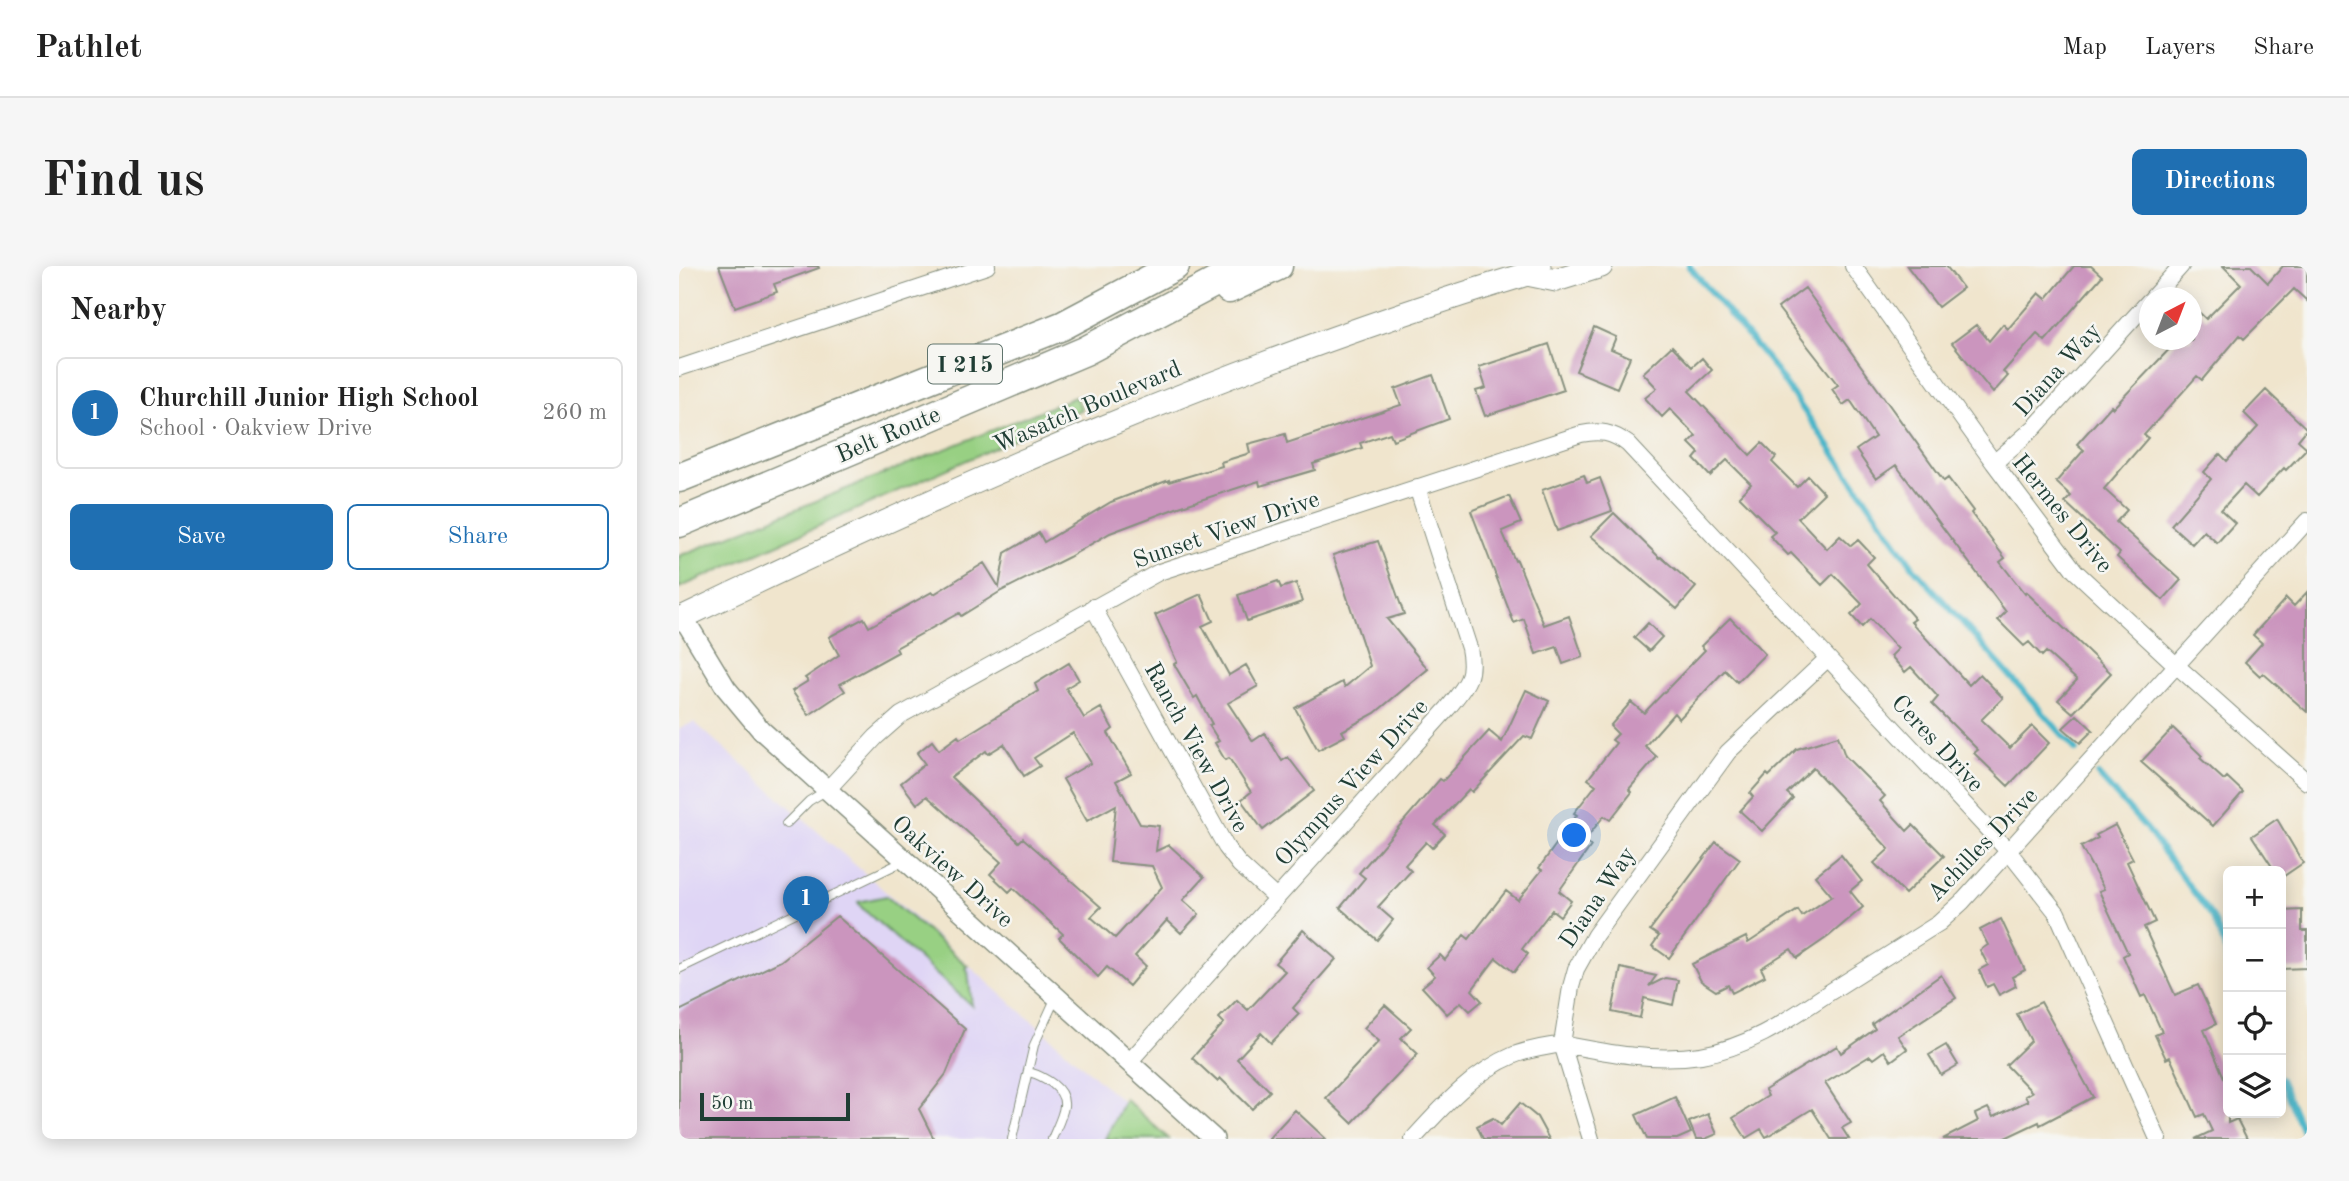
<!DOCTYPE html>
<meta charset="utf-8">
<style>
:root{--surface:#fff;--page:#f6f6f6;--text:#222;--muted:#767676;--line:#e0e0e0;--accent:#1f6fb2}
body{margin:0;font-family:"Old Standard TT",serif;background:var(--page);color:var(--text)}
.controls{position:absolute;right:21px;bottom:21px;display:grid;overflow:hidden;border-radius:10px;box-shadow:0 4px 18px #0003}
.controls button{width:63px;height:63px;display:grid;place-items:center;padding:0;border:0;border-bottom:2px solid var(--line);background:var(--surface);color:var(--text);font:35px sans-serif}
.compass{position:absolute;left:1460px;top:21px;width:63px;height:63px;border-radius:50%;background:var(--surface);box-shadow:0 4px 18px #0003;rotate:42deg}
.scale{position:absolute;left:21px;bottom:18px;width:150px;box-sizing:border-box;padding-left:7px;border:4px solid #1f3d34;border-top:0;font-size:19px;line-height:24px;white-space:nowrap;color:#1f3d34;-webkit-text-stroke:5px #f6f6f2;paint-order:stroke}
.you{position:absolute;left:896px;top:570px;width:24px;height:24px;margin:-18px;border:5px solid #fff;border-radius:50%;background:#1a73e8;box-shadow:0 0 0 10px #1a73e833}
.badge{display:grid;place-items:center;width:46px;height:46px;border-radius:50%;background:var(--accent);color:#fff;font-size:23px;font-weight:700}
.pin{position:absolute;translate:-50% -58px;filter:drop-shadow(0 2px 4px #0008)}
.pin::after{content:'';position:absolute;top:37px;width:24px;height:21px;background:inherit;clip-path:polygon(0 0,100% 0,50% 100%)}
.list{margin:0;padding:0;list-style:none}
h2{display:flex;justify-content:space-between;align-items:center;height:91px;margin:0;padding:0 28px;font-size:30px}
h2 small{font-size:23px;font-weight:400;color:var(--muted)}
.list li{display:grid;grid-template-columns:46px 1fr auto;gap:21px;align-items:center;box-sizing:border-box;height:112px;margin:0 14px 14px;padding:0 14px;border:2px solid var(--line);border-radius:10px}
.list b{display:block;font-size:26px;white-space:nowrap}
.list p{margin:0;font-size:23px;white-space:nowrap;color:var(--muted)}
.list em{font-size:23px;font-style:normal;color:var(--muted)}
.actions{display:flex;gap:14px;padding:21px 28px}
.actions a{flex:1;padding:16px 0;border:2px solid var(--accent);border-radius:10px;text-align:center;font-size:24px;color:var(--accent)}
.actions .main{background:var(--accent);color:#fff}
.icon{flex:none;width:38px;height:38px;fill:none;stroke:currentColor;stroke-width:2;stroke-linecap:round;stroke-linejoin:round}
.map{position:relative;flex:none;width:1628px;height:873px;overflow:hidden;border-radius:10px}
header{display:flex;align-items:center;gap:42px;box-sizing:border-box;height:98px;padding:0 35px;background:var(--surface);border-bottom:2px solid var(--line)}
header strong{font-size:33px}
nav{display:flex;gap:38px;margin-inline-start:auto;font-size:24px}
.intro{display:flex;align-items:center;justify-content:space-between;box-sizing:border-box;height:168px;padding:0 42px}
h1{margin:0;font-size:49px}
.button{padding:18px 32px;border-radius:10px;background:var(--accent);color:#fff;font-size:24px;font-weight:700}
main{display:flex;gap:42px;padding:0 42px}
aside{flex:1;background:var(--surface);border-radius:10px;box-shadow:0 4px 18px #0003}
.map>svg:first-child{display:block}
.built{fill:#dfd5f5}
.green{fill:#98d083;stroke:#5c865c;stroke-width:2}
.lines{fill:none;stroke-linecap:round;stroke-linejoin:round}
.stream{stroke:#4bb6c9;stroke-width:6}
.building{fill:#cb95be;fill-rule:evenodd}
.service-casing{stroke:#889180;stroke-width:10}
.minor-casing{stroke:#889180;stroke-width:18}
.tertiary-casing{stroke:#889180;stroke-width:22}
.secondary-casing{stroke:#889180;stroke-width:25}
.motorway-casing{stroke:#889180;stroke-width:31}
.service{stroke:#fff;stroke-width:8}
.minor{stroke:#fff;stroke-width:16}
.tertiary{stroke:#fff;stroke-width:19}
.secondary{stroke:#fff;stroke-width:23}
.motorway{stroke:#fff;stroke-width:28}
.labels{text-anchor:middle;stroke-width:5;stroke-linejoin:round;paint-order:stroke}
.shield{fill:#f6f6f2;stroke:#60746d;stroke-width:2}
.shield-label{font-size:23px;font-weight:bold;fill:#1f3d34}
.street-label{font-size:24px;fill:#1f3d34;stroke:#f6f6f2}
</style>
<header>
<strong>Pathlet</strong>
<nav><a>Map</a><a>Layers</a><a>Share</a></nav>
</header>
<div class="intro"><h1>Find us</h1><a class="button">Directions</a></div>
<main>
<aside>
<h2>Nearby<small></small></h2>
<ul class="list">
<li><span class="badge">1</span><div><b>Churchill Junior High School</b><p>School · Oakview Drive</p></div><em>260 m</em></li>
</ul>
<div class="actions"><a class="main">Save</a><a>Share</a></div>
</aside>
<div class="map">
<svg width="1628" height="873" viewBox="0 0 1628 873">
<rect width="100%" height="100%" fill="#f6f6f2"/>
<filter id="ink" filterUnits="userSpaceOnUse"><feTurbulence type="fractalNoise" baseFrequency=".0143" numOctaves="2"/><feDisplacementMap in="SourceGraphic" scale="14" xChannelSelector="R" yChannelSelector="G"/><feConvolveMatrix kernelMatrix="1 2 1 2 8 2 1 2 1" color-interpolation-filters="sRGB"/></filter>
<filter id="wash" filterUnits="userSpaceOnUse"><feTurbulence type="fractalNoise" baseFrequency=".00686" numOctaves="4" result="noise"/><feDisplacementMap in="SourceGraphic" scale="28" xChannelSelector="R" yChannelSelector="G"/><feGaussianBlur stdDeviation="1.57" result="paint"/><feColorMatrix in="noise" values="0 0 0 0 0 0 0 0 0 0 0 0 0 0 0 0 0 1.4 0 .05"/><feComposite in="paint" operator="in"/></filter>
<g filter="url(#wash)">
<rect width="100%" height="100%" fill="#f0e5cd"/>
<!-- built -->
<path class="built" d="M15,456L486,873H0V463Z"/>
<!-- green -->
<path class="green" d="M396,131L403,143L0,322V290Z
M207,630L289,700L286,702L289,705L293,740L183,642L179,636Z
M446,833L490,873H426Z"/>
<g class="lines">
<!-- stream -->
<path class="stream" d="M1010,0L1093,99L1235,302L1397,484
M1419,509L1467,562L1534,652L1547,683L1549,706
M1602,813L1627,873"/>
</g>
<g id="blocks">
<!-- building -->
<path class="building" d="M40,0H139L140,2L95,18L98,26L56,41Z
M1228,0H1267L1284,22L1259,41Z
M1395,0H1412L1423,10L1366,75L1358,68L1324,106L1329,110L1314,127L1273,77L1297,59L1310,75L1324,58L1329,63L1360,27L1367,33Z
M1544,0H1572L1589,17L1604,0H1628V35L1615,23L1565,73L1561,69L1523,114L1518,110L1465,169L1469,172L1425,223L1448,244L1437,256L1502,314L1484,334L1438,291L1441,287L1386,236L1392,230L1377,216L1405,184L1398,178L1432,140L1434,142L1499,74H1513V57L1521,47L1527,53L1562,18Z
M1126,22L1265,215L1269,212L1294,245L1292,247L1326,292L1321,296L1346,328L1347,326L1432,407L1394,447L1379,434L1398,414L1367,386L1363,390L1350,376L1345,380L1319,354L1327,346L1217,199L1197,213L1177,184L1196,171L1171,134L1164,139L1153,123L1159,119L1099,42Z
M915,61L937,71L932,83L951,91L938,122L897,105Z
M870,78L885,124L806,150L797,125L807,122L800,101Z
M993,80L1013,101L1023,92L1033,104L1010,125L1071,189L1083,177L1097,191L1093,196L1118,221L1129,210L1145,227L1119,252L1148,283L1161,270L1172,280L1179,274L1195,291L1188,298L1236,353L1232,356L1290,419L1301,408L1324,432L1302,454L1331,482L1353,460L1370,477L1329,520L1295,487L1299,484L1253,438L1259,431L1232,401L1226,406L1212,390L1219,383L1191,353L1183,361L1172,349L1183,338L1154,308L1143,319L1112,287L1109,289L1091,270L1096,266L1060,230L1072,218L1048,194L1031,210L1015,193L1020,187L1010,177L1017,170L991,143L983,151L966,132L978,122L964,107Z
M754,109L770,153L714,174L711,167L681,177L683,182L634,198L636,204L581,220L580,215L500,241L431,267L390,291L322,325L282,350L280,347L217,382L219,386L161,418L166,425L130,449L113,425L129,415L126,412L160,389L150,371L185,352L190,361L253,326L255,328L305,297L320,321L326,287L360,267L365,276L432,236L490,214V216L543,200L542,196L571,187L569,178L606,168L608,177L722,139L716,123Z
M1587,124L1628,163L1619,174L1628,182L1607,204L1605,202L1578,231L1565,219L1542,244L1556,257L1538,277L1525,265L1513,278L1492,259L1532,213L1525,206L1541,188L1548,195L1579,161L1565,147Z
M905,209L908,217L921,212L933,245L878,265L863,224Z
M830,230L842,257L823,265L836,295L838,294L865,359L890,350L904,391L884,398L878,381L857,388L845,353L835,357L792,245Z
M935,247L981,292L982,291L1017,321L998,343L912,270Z
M699,275L725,348L708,353L749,403L696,447L663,465L666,470L639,484L616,442L663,416L666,421L691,400L654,289Z
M599,315L602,322L617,317L623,336L568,355L559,329Z
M1628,326V446L1584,407L1581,410L1566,396L1583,377L1574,369L1607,332L1615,340Z
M522,328L534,355L523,360L550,409L567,399L579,420L549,437L574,475L586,467L603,495L609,491L635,525L584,564L562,534L572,526L550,492L546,494L536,477L540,475L530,459L533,458L518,430L515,432L495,398L498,396L476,349Z
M1051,352L1086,388L1058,416L1046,404L1000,453L995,447L966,480L978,491L950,523L953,526L931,554L925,550L905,575L912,580L880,625L892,635L881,650L873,644L843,683L849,688L835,706L817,692L793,724L803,735L791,745L782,736L768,748L743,721L756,710L748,701L761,689L766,694L785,669L790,673L827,625L839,634L863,604L860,602L898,549L895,547L917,519L909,513L937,477L933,474L939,468L931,460L952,436L965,447L1026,384L1022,380Z
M969,357L983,371L970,385L955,372Z
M390,397L400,414L387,422L405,452L422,442L434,463L429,467L452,507L437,515L461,558L480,560L477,585L490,579L525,611L504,634L520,648L502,667L488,654L456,690L467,700L450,720L428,701L419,711L380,672L384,668L334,622L330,626L311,608L322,596L248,530L238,538L222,517L246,498L238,487L253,475L260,484L279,470L281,473L359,425L356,418ZM394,467L412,497L384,513L408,555L437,539L431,596L473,600L483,621L436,672L412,651L422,641L344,572L340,576L272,511L307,485L309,488L325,478L345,510L361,500L355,492Z
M847,424L870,435L853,473L845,470L793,526L790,523L756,559L766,568L753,582L747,576L726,599L732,605L699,641L714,654L698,674L661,642L686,612L680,607L761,513L764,515L810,465L823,476Z
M1398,449L1414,464L1401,477L1384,462Z
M1494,462L1523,490L1521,492L1545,514L1548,511L1564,526L1534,560L1462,496Z
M1159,470L1166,490L1206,530L1201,535L1228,565L1234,559L1265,590L1226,628L1195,597L1210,583L1134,502L1108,527L1114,532L1083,565L1061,545L1074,531L1071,527L1088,508L1090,510L1118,483Z
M1598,553L1624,597L1602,612V605H1596L1573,570Z
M1436,559L1454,593L1448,596L1476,656L1465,661L1496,729L1519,719L1537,758L1525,764L1549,821V857L1558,853L1568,873H1516L1533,865L1525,848L1518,851L1491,791L1487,793L1476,769L1483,766L1466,729L1462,731L1444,690L1449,687L1420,625L1425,623L1402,581L1419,572L1417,569Z
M1037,576L1061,593L990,692L973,680L980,670L971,664Z
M1162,589L1183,615L1171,625L1184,641L1150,670L1118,692L1112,683L1082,702L1086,710L1053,727L1049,719L1037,725L1022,715L1013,698L1067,671L1069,677L1119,644L1123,650L1153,630L1136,610Z
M1623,644V665H1628V702L1602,703V645Z
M158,650L286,763L267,808L240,843L255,873H0V745L102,695Z
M1322,653L1346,704L1333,711L1337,720L1320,729L1314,718L1308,721L1300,704L1309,699L1301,684L1309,679L1301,664Z
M624,664L657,693L614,742L620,748L592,777L582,767L558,793L591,825L573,843L541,812L538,815L513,792L545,757L540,752L558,734L569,744L606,705L596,697Z
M942,702L977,710L970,720L986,712L999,714L994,739L965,732L961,752L933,746Z
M1262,709L1277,732L1219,770L1228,783L1212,795L1205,785L1194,793L1191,790L1146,817L1172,857L1163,862L1170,873H1152L1133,843L1087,871L1082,863L1067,872L1054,852L1089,830L1086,824L1158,780L1162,787L1196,763L1193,758Z
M1362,736L1414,831L1361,859L1360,856L1324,873H1264L1299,855L1296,848L1309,842L1314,851L1349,835L1346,830L1353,826L1327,799L1352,775L1338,748Z
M706,739L732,762L722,772L739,788L673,857L647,832L700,775L685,762Z
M1267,779L1279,799L1262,809L1250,789Z
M996,831L1012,867L998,873H968L957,849Z
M841,837L858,851L870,873H804L798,860L814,852L822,859Z
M616,844L647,873H589Z
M1029,848L1038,868L1026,873H1017L1010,856Z"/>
</g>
</g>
<g filter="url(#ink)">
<use href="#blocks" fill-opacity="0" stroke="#889180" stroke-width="2"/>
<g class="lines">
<!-- service casing -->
<g class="service-casing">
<path id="service" d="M107,558L130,535L148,524
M0,703L225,595
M350,806C364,810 387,822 385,840C384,850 377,863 373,873
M333,873L355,779L377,731"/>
</g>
<!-- minor casing -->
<g class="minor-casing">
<path id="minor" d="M1174,0L1315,197L1396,305L1498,400L1628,516
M1473,32L1502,0
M0,102L308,0
M1315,197L1356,161L1470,35
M414,341L547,581L560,598L597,632
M148,524L197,471L222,449L480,306L902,168C921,164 933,166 949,178L1330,586L1378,647L1479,873
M450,796L769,442C787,419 796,412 790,382L738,221
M734,873C763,841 794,806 835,789C850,783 868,781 883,778L892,721L897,703L916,669L1049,486L1148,393
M912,873L883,778C929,787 975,796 1022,789C1071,781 1110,753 1151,726C1187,703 1224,680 1260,657L1284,635L1628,255"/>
</g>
<!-- tertiary casing -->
<g class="tertiary-casing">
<path id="tertiary" d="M4,351L47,422L82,464L535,873"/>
</g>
<!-- secondary casing -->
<g class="secondary-casing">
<path id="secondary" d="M848,8L877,14L922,0
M0,353C276,220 555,97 848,8L860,0"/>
</g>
<!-- motorway casing -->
<g class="motorway-casing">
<path id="motorway" d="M550,23L599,0
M0,212L383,60L496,0
M0,257L406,85L567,0"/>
</g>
<!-- service -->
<use href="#service" class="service"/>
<!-- minor -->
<use href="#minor" class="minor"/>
<!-- tertiary -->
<use href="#tertiary" class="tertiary"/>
<!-- secondary -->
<use href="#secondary" class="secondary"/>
<!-- motorway -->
<use href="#motorway" class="motorway"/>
</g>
</g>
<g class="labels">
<!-- shield labels -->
<rect class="shield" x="249" y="78.5" width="74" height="39" rx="5"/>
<g class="shield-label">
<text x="286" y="106">I 215</text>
</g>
<!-- street labels -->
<g class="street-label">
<text transform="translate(1378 103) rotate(-48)" y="8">Diana Way</text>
<text transform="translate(408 140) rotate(-23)" y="8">Wasatch Boulevard</text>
<text transform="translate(209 168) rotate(-23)" y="8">Belt Route</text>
<text transform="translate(1384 247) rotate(51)" y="8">Hermes Drive</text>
<text transform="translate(547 263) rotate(-19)" y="8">Sunset View Drive</text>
<text transform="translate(1259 477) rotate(47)" y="8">Ceres Drive</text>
<text transform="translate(518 481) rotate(61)" y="8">Ranch View Drive</text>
<text transform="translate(672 516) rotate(-48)" y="8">Olympus View Drive</text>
<text transform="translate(1303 578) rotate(-46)" y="8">Achilles Drive</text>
<text transform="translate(274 605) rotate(42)" y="8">Oakview Drive</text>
<text transform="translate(918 631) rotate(-56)" y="8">Diana Way</text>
</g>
</g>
</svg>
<div class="controls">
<button>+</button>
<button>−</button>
<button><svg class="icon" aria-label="locate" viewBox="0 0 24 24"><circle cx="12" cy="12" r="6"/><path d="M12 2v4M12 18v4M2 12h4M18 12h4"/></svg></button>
<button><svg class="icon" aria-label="layers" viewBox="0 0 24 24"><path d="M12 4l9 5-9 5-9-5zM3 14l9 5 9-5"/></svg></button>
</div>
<svg class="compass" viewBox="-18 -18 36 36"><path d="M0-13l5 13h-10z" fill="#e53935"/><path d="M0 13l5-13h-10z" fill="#767676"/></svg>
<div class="scale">50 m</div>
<div class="you"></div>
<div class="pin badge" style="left:127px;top:668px">1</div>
</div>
</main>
